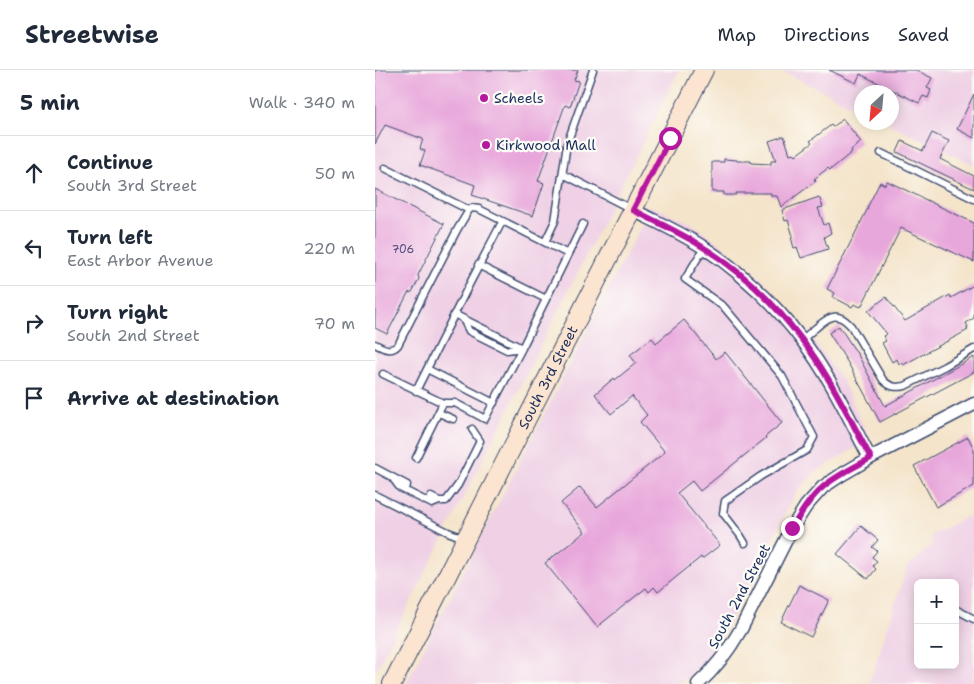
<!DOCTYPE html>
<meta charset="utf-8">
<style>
:root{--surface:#fff;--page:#f2f2f3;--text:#1f2937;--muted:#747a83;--line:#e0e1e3}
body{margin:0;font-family:"Shantell Sans",sans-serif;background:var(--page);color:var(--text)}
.controls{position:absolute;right:15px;bottom:15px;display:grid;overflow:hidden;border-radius:8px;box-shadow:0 2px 12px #0003}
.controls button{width:45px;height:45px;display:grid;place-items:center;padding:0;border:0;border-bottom:1px solid var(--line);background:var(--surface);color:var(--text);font:25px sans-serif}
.compass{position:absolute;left:479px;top:15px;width:45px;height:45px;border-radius:50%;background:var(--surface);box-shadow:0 2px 12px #0003;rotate:206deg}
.stop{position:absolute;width:15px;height:15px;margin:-11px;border:4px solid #b5179e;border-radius:50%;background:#fff}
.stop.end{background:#b5179e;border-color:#fff;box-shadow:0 1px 5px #0008}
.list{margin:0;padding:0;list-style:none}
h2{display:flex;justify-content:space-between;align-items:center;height:65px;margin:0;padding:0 20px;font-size:21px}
h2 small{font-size:16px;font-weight:400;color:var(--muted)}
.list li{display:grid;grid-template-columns:32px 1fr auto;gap:15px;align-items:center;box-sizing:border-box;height:75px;padding:0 20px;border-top:1px solid var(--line)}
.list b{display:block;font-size:19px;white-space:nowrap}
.list p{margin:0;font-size:16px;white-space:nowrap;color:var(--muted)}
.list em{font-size:16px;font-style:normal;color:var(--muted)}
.icon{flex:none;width:28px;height:28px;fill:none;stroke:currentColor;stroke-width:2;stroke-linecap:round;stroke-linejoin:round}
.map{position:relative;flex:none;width:599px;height:614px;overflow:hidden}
header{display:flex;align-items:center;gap:30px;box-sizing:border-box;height:70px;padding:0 25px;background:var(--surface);border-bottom:1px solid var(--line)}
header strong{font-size:24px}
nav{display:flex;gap:28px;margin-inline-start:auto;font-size:18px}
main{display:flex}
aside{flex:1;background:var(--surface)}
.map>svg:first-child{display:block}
.built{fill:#efd0e5;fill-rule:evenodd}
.building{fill:#e8a7db}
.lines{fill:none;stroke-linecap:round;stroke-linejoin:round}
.lane-casing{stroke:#3c4a6e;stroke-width:9}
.street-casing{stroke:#3c4a6e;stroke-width:15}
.secondary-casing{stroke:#3c4a6e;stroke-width:20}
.lane{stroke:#fff;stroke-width:6}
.street{stroke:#fff;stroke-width:12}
.secondary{stroke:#fce5d0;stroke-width:18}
.route{stroke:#b5179e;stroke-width:6}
.poi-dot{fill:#b5179e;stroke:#fdfcf7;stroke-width:2}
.labels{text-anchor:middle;stroke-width:4.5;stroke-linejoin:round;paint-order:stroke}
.number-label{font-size:11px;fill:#4e4d7d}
.poi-label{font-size:14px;fill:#1b2f5e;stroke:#fdfcf7;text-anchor:start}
.street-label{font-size:14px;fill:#1b2f5e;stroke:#fdfcf7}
</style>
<header>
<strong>Streetwise</strong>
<nav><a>Map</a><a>Directions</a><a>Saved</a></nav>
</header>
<main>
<aside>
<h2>5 min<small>Walk · 340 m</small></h2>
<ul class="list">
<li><svg class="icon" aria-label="ahead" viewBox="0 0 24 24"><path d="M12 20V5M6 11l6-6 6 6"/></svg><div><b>Continue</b><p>South 3rd Street</p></div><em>50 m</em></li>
<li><svg class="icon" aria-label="left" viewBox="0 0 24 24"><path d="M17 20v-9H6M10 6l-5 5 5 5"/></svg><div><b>Turn left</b><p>East Arbor Avenue</p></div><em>220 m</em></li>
<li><svg class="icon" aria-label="right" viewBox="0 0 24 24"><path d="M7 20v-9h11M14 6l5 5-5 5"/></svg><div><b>Turn right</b><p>South 2nd Street</p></div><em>70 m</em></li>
<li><svg class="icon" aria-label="arrive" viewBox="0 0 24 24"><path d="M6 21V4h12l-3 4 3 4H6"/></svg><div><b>Arrive at destination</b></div></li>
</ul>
</aside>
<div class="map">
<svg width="599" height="614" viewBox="0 0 599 614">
<rect width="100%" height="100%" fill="#fdfcf7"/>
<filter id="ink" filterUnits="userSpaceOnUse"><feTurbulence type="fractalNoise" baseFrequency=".02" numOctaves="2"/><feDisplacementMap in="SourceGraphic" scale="10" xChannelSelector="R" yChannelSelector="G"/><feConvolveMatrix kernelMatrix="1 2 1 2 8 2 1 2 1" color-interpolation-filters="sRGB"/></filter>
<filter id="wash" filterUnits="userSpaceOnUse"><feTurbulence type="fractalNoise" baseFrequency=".0096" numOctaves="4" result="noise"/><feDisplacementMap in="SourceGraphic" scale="20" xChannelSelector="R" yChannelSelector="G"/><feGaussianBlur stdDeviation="1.12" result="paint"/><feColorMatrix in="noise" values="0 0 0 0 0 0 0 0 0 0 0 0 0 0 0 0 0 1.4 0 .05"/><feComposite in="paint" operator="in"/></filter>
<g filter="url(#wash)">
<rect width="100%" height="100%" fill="#f4e4ca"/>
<!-- built -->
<path class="built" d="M0,0H304L149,309L0,602Z
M405,0H599V95L512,53L516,52V22H487L486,40Z
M276,136L316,153L351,178L389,212L429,257L467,310L495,369L439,403L420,424L353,555L326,596L303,614H31Z
M599,443V614H494L532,497L558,474L556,465ZM543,513H580V595H543Z"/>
<g id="blocks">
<!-- building -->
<path class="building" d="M0,0H203L199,10L204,11L195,37L190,35L163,111L169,113L158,146L97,125L100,115L45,95L50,81L45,79L48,69L10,55L0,74Z
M454,0H541L557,8L552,18L556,20L553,28L548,26L544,33L485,4L481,13Z
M599,24V68L582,59Z
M468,49L486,72L476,80L477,82L455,100L453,98L439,109L441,111L406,137L402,126H396V123H361V125H349V122H337V92H349V89L362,90V91H376V93L396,94V91H401L394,71L409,66L415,84L419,83L421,85L437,73L435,71L456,55L458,57Z
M557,63L574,71L565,89L599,106V119L522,82L527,71L548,81Z
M512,111L599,153V192L526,158L486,237L479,234L477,237L458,227L460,223L452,219L493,138H492L505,112L510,115Z
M0,119L69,154L43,205L44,209L37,222L33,223L12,264L0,258Z
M444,127L448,137L443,138L449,155L453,153L456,163L449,167L453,179L426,188L422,177L419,178L416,167L418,166L413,150L410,151L407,140Z
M599,215V248L591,253L593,257L591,258L593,260L528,295L526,293L524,294L522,289L517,292L507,273L511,271L508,266L512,264L493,241L511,227L530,251L575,225L576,228Z
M309,250L341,289L350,282L407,353L390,367L391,368L325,421L317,411L302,423L345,475L327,489L326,487L283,522L279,517L274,522L271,518L222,557L170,493L210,462L186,433L205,417L222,437L290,382L265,352L272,345L257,326L236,344L220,324L239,308L240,310L261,293L255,285L277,268L281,273Z
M464,256L483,285L510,336L599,287V302L505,352L473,293L454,263Z
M593,367L599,379V416L561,437L539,396Z
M486,456L503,470L497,477L502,481L497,487L502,491L498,496L501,499L493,509L462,484Z
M424,515L454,530L436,567L406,552Z"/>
</g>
</g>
<g filter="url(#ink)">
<use href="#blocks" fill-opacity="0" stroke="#3c4a6e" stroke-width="1"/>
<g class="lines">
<!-- lane casing -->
<g class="lane-casing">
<path id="lane" d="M506,83L599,129
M10,98L94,140
M188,104L258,140
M170,172L180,151L192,74L218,0
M329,178L310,209L349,237L407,306L439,367L432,380L386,406L350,431L348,443L365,465L370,473
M103,195L171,229
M88,249L94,261L132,280L147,278L208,154
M427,270C432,265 437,261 443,256C456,245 463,242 476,256L508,310C515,317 520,318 530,316L570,296L599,279
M0,274C8,278 16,283 23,275L82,160L94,140L97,138L104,139L193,184
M52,299L119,333
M8,304L68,333H80L110,349L147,278L79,244
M41,321L95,213L127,152
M64,343L78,349
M41,388L68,333
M0,398L32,415
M16,406L25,418L57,434L64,431
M0,425L73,462L89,468
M56,427L64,431H71L83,415L105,371L97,359
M580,539L599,549"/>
</g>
<!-- street casing -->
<g class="street-casing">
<path id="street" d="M258,140C282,152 306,163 328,177C366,202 400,234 427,270C455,306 474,348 495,388
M323,614C341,598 354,580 366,559L417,458L431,436L448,417L466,405L495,388L599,334"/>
</g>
<!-- secondary casing -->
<g class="secondary-casing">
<g id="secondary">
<path id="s1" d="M17,614L329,0"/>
</g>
</g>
<!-- lane -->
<use href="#lane" class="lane"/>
<!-- street -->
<use href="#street" class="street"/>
<!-- secondary -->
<use href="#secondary" class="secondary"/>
</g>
</g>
<g class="lines" filter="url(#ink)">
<!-- route -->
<path class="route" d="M295,68L258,140C278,150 299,160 318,171C361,196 398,231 427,270C455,306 474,348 496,388C480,397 462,405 448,417C435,428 426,443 417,458"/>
</g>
<!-- markers -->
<g class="poi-dot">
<circle cx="109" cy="28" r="5"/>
<circle cx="111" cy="75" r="5"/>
</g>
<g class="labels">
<!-- number labels -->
<g class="number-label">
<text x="28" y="183">706</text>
</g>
<!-- poi labels -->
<g class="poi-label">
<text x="119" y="33">Scheels</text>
<text x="121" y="80">Kirkwood Mall</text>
</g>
<!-- street labels -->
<g class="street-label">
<text dy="5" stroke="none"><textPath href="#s1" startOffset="344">South 3rd Street</textPath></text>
<text transform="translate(364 526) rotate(-62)" y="5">South 2nd Street</text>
</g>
</g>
</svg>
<div class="controls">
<button>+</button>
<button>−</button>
</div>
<svg class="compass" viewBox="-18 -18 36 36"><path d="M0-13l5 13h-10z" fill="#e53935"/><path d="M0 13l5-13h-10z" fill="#747a83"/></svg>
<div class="stop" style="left:295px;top:68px"></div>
<div class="stop end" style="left:417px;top:458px"></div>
</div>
</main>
